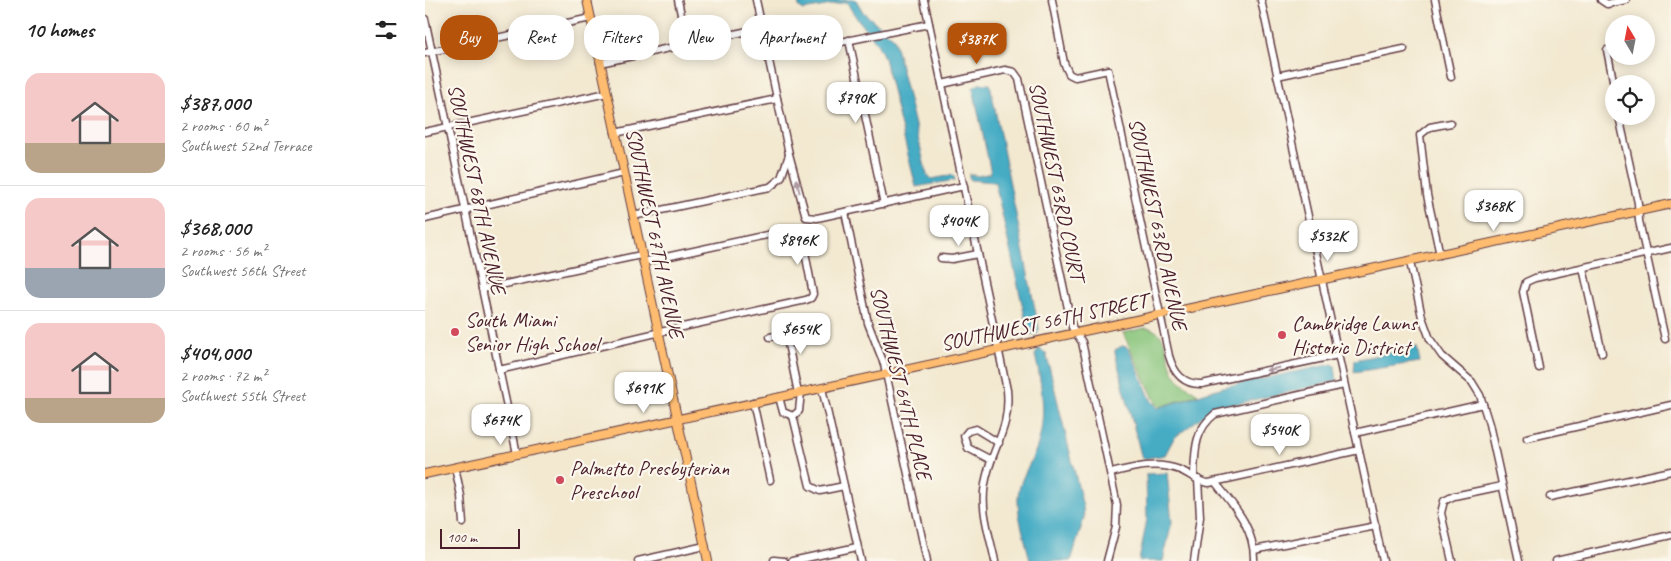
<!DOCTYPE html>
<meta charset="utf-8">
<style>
:root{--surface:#fff;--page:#f2f2f2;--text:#222;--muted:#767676;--line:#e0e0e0;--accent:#b45309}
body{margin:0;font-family:Caveat,sans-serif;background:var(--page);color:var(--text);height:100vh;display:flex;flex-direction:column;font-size:19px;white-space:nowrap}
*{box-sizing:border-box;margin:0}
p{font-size:16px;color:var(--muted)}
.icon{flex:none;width:28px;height:28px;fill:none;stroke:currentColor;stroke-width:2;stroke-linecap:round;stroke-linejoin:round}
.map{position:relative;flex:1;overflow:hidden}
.side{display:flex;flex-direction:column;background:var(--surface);width:425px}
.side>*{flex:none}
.banner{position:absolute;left:15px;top:15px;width:475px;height:45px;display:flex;gap:10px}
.needle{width:32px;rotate:350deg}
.controls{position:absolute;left:1180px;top:15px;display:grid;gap:10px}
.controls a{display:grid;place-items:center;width:50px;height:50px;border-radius:50%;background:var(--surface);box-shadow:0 2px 12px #0003;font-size:25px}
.scale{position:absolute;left:15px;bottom:12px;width:80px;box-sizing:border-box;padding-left:5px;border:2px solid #4a1f2b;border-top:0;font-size:14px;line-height:18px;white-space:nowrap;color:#4a1f2b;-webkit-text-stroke:4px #fbf7ec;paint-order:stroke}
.price{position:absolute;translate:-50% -42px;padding:0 11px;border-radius:10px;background:#fff;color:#222;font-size:16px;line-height:32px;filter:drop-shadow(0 1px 2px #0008)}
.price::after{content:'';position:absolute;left:50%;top:30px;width:15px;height:11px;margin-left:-8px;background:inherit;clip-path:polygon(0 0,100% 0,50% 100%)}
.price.current{background:var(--accent);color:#fff}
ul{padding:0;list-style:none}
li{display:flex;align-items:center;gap:15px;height:125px;padding:0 25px}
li+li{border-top:1px solid var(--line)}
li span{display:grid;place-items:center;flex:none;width:140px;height:100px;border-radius:15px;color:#555}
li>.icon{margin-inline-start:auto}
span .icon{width:60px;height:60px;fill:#fffc;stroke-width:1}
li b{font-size:21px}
h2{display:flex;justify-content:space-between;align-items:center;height:60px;padding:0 25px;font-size:21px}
.pill{padding:0 18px;border-radius:20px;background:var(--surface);box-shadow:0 2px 12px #0003;font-size:18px;line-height:45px}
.pill.current{background:var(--accent);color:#fff}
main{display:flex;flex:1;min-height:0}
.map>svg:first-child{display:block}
</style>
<main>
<section class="side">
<h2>10 homes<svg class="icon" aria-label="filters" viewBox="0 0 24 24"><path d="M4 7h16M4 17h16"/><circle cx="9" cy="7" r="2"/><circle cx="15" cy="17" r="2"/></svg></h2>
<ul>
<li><span style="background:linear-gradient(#f6c9c9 70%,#b9a48a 0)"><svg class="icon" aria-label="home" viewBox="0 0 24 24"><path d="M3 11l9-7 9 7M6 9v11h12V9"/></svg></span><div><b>$387,000</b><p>2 rooms · 60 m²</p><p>Southwest 52nd Terrace</p></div></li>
<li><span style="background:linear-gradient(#f6c9c9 70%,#9aa5b1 0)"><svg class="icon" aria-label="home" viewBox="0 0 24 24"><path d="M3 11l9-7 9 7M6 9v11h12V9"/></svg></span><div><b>$368,000</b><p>2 rooms · 56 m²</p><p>Southwest 56th Street</p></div></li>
<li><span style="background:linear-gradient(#f6c9c9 75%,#b9a48a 0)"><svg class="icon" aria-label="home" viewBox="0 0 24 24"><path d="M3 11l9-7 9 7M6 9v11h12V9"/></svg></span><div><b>$404,000</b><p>2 rooms · 72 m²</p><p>Southwest 55th Street</p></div></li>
</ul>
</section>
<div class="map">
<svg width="1246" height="561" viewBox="0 0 1246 561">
<rect width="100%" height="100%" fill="#fbf7ec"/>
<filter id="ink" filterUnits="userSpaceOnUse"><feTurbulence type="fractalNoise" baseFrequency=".02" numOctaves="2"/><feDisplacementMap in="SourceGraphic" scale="10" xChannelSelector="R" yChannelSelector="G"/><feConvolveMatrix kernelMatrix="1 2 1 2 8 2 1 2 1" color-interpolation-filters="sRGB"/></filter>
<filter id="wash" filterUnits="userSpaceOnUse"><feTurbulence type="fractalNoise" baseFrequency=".0096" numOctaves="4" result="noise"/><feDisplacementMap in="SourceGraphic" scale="20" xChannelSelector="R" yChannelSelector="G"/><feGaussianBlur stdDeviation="1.12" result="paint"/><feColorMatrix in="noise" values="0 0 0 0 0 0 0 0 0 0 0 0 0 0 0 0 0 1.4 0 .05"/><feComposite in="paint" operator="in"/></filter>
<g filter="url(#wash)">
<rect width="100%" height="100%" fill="#f3e9d1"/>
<path fill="#88c57b" stroke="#697253" d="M720 328C745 330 740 356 749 373 753 382 765 388 773 394L736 407 732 405 698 333Z"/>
<g fill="#44acc4" stroke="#476678">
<path d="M373 0H431L438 12 469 38 502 175 507 179 528 175 530 180 491 187 459 58C450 33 432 24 422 2L379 10 374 7Z"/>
<path d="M554 84H565L614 329 612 334H605L603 331 570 182 546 180 544 177V174L553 176 566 173 548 88Z"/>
<path d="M697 346 702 347 706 353 726 400 733 408 798 387 908 364 910 366 912 381 802 406 779 415 749 438 740 455 717 459 690 353V350Z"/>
<path d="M992 347 995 362 929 372 930 360Z"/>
<path d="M614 349 621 353 658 507 659 518 646 561H605C601 541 592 517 593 497 594 479 606 464 612 447 622 417 617 385 610 355Z"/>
<path d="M742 473 747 522 738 561H714L722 519 721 474Z"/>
</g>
</g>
<g filter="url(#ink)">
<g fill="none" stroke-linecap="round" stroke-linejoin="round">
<g stroke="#633d44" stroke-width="9">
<g id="minor">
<path d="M253 0 262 44"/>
<path d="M331 0 364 154 381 217 392 218 539 186"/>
<path d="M499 0 582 390C586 431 566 447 560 484 555 510 565 536 570 561"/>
<path d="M627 0 639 63 644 74 650 77 683 70 744 356C749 373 758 385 777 384L913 355"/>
<path d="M836 0 958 561"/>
<path d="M1010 0 1026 77"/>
<path d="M1176 0 1182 4 1201 0"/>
<path d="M0 19 92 454"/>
<path d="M424 40 459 204"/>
<path d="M1182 50 1189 85"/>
<path d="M0 53 166 18"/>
<path d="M343 57 504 24"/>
<path d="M175 63 337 28"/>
<path d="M852 76 979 49"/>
<path d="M517 84 580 70 589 72 594 79 647 327 657 342 692 505 691 527 682 561"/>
<path d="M1194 116 1213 203 1214 221 1240 339"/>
<path d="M0 132 182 93"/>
<path d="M190 133 352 99"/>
<path d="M420 212 443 323 459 364 502 561"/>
<path d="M208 216 345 187 356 178 364 155"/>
<path d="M0 219 199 173"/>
<path d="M1015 255 1002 195 995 135 1005 127 1026 123"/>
<path d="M516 258 527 259 553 254"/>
<path d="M985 262 997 317 1005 339 1017 356 1047 382 1055 395 1064 424 1094 561"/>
<path d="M1158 268 1177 353"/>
<path d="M57 289 216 255"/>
<path d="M361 334 373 393"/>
<path d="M345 337 374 331"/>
<path d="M1114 368 1098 292 1101 282 1110 278 1246 248"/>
<path d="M74 370 244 330 381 300 386 298 388 294 377 236 375 231 369 229 218 262"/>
<path d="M397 388 436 561"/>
<path d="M354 397 358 412 368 416 374 411 376 392"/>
<path d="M328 402 345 480"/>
<path d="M368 416 385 486 395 491 419 486"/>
<path d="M930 433 1058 404"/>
<path d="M1102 438 1246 405"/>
<path d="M566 460 543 448 539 436 543 431 551 429 574 443"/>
<path d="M30 467 36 496 38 523"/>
<path d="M686 473C709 467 732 461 755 470 765 474 774 483 784 483L934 450"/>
<path d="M769 476C770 452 769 430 790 414L919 385"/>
<path d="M790 482C809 506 830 528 829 561"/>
<path d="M1125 497 1246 471"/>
<path d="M829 550 951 526"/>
<path d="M349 560 359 561"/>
<path d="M213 561 280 546"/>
<path d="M367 561 432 547"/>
<path d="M769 561 775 517 773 479"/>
<path d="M1027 561 1016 513 1019 501 1029 496 1077 486"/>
<path d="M1131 561 1246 535"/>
</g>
</g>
<g stroke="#633d44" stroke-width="10">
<g id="major">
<path d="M162 0 283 561"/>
<path d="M0 474 1246 204"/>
</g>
</g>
<use href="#minor" stroke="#fff" stroke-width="6"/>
<use href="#major" stroke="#fdbc6f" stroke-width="8"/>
</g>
<defs><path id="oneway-solid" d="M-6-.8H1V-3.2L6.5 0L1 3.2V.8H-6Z" transform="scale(1.25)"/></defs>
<g fill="#ae9aa0">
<use href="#oneway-solid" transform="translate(373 186) rotate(-103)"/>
<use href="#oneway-solid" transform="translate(848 369) rotate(168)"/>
</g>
</g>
<g fill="#d1495b" stroke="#fbf7ec" stroke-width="2">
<circle cx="30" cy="332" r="5"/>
<circle cx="857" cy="335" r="5"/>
<circle cx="135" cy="480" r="5"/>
</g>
<g text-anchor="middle" stroke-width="4.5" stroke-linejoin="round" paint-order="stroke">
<g font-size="21" fill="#4a1f2b" stroke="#fbf7ec">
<text transform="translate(632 181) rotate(78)" y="7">SOUTHWEST 63RD COURT</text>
<text transform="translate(52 189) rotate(78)" y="7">SOUTHWEST 68TH AVENUE</text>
<text transform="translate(733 224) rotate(78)" y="7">SOUTHWEST 63RD AVENUE</text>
<text transform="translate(230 233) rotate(78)" y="7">SOUTHWEST 67TH AVENUE</text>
<text transform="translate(619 322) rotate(-12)" y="7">SOUTHWEST 56TH STREET</text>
<text transform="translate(476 383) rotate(76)" y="7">SOUTHWEST 64TH PLACE</text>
</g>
<g font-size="21" fill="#4a1f2b" stroke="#fbf7ec" text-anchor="start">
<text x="40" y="327">South Miami<tspan x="40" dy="24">Senior High School</tspan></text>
<text x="867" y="330">Cambridge Lawns<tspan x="867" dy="24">Historic District</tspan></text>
<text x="145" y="475">Palmetto Presbyterian<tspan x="145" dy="24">Preschool</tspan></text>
</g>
</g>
</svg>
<div class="controls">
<a><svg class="needle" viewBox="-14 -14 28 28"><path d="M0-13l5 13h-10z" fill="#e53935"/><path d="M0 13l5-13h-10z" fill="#767676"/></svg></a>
<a><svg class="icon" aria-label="locate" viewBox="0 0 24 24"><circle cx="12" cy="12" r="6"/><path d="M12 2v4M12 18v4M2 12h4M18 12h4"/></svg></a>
</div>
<div class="scale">100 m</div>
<b class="price current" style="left:552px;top:65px">$387K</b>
<b class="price" style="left:431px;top:124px">$790K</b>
<b class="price" style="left:1069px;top:232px">$368K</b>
<b class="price" style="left:534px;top:247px">$404K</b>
<b class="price" style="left:903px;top:262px">$532K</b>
<b class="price" style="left:373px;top:266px">$896K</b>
<b class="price" style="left:376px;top:355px">$654K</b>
<b class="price" style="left:219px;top:414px">$691K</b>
<b class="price" style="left:76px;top:446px">$674K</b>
<b class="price" style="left:855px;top:456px">$540K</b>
<div class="banner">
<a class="pill current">Buy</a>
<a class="pill">Rent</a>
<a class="pill">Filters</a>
<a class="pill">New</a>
<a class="pill">Apartment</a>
</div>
</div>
</main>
